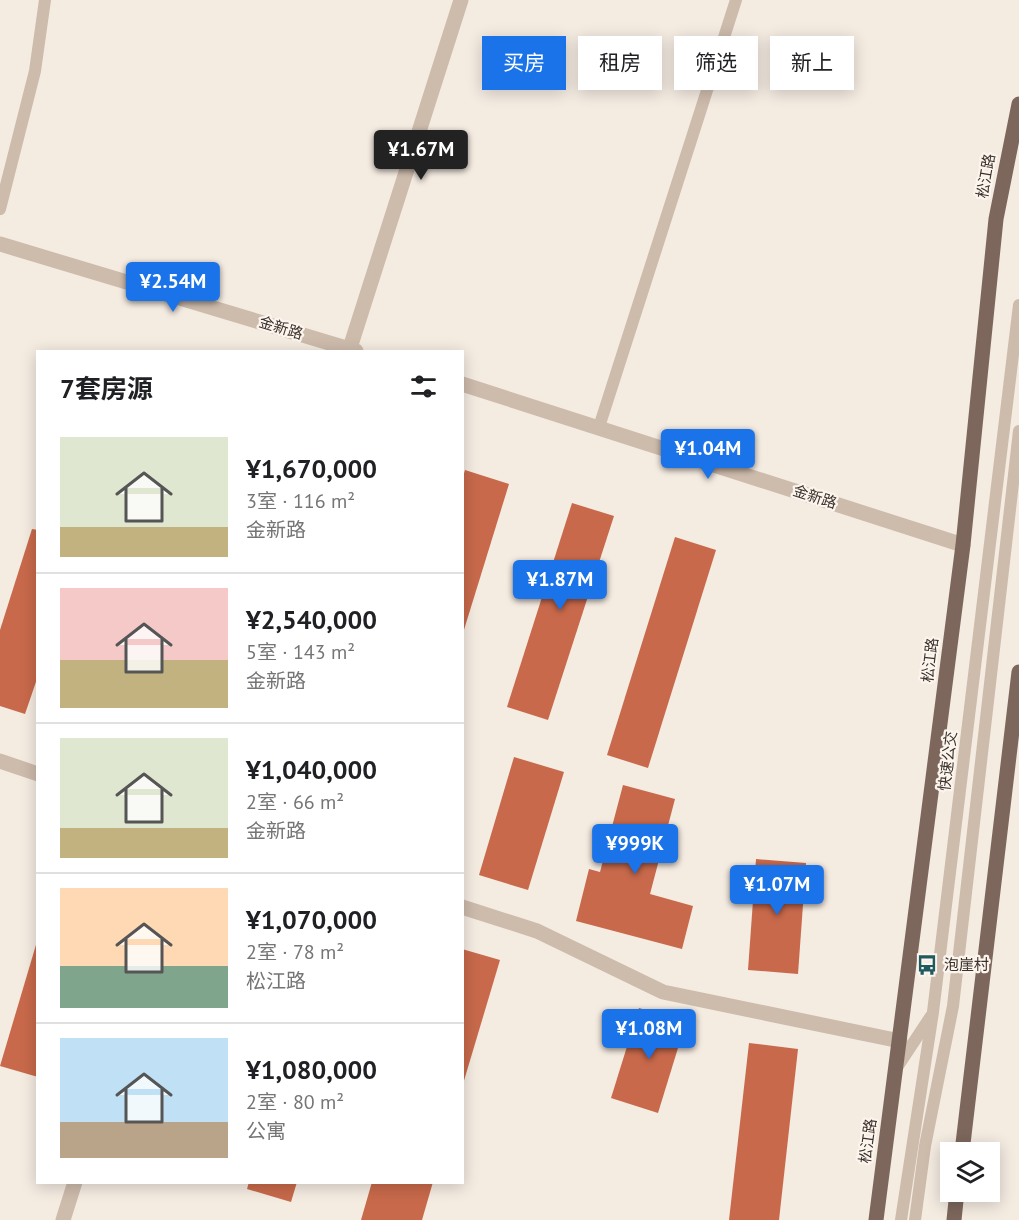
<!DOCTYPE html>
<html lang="zh">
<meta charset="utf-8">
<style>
:root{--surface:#fff;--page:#f2f2f2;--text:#202124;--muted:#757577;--line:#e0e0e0;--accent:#1a73e8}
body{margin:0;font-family:"PT Sans","Noto Sans SC",sans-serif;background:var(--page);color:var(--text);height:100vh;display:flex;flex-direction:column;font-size:22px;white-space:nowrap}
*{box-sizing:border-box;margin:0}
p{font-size:20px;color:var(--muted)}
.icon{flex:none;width:33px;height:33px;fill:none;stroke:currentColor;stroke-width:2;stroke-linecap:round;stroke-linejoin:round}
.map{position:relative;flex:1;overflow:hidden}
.details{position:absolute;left:36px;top:350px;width:428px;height:834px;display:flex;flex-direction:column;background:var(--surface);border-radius:0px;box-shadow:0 3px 15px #0003}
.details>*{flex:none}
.banner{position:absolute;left:482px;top:36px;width:447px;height:54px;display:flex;gap:12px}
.fabs{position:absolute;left:940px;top:1142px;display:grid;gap:12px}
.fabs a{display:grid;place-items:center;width:60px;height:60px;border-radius:0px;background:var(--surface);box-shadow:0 3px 15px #0003;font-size:30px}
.price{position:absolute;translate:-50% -51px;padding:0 14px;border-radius:6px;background:var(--accent);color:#fff;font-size:20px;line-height:39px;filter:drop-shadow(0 2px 3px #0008)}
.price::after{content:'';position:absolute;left:50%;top:36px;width:18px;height:14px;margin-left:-9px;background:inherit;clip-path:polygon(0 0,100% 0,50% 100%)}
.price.current{background:#222;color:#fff}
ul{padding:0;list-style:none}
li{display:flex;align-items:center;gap:18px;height:150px;padding:0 24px}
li+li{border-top:2px solid var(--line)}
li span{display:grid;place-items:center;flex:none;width:168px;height:120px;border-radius:0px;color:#555}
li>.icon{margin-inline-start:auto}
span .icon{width:72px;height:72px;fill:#fffc;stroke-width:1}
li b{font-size:26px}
h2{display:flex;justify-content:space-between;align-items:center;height:72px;padding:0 24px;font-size:26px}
.pill{padding:0 21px;border-radius:0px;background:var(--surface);box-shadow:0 3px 15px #0003;font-size:21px;line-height:54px}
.pill.current{background:var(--accent);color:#fff}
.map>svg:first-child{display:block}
</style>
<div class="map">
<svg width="1019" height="1220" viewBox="0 0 1019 1220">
<rect width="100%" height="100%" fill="#f4ebe1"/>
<g fill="#c8694b">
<path d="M465 470 509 484 463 633 462 480Z"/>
<path d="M572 503 614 516 548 720 507 707Z"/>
<path d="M32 529 38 530V676L25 714 0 706V630Z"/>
<path d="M675 537 716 550 648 768 607 755Z"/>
<path d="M514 757 564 772 528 890 479 875Z"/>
<path d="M623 785 675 799 650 894 693 906 682 949 576 921 589 869 600 872Z"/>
<path d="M756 859 806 863 798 974 748 970Z"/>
<path d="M38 938V1077L0 1066Z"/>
<path d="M462 949 500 960 463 1084H462Z"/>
<path d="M639 1008 686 1022 658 1113 611 1098Z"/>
<path d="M749 1043 798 1049 779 1220H729Z"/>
<path d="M249 1182H297L291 1202 247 1189Z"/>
<path d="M372 1182H433L422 1220H361Z"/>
</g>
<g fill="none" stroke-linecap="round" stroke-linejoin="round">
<g stroke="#cdbbac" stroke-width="12">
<path d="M0 209 35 71 45 0"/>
<path d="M599 427 736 0"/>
<path d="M896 1069 931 1016"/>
<path d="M901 1220 933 1012 1019 305"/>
<path d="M915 1220 925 1146 953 1006 1019 431"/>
</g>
<g stroke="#cdbbac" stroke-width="15">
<path d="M0 244 356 351"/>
<path d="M349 351 461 0"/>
<path d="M462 384 963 545"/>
<path d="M0 761 38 774"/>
<path d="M462 907 537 931 663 992 900 1041"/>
<path d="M63 1220 75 1182"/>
</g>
<g stroke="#7d675c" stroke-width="15">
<path d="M962 1152 1019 672"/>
<path d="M876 1220 963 545 996 219 1019 104"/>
<path d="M954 1220 957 1191"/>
</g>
</g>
<defs>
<g id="bus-bare" transform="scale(1.62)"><path d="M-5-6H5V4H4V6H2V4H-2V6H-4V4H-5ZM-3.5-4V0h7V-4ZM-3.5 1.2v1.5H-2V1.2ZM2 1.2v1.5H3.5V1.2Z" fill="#1f5a5e" stroke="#fbf5ee" stroke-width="2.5" paint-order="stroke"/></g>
</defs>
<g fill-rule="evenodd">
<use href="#bus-bare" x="927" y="965"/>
</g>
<g text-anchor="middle" stroke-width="4.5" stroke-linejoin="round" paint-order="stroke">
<g font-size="15" fill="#3b302b" stroke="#fbf5ee">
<text transform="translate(986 176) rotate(-80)" y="5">松江路</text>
<text transform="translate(281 328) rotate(17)" y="5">金新路</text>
<text transform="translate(815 497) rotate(18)" y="5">金新路</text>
<text transform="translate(930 660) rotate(-83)" y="5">松江路</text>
<text transform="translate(948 761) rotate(-83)" y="5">快速公交</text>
<text transform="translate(868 1141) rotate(-82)" y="5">松江路</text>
</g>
<g font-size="15" fill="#3b302b" stroke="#fbf5ee" text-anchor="start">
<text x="944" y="970">泡崖村</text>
</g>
</g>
</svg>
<div class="fabs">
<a><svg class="icon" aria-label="layers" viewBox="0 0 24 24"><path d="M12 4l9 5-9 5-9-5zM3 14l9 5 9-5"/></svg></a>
</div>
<b class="price current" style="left:421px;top:181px">¥1.67M</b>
<b class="price" style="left:173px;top:313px">¥2.54M</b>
<b class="price" style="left:708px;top:480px">¥1.04M</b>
<b class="price" style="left:560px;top:611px">¥1.87M</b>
<b class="price" style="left:635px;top:875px">¥999K</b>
<b class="price" style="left:777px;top:916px">¥1.07M</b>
<b class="price" style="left:649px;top:1060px">¥1.08M</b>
<div class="banner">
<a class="pill current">买房</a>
<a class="pill">租房</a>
<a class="pill">筛选</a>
<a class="pill">新上</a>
</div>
<section class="details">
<h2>7套房源<svg class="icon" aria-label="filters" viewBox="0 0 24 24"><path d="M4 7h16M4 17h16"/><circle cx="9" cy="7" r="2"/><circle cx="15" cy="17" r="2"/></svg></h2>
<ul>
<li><span style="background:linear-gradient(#dfe7d0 75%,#c2b280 0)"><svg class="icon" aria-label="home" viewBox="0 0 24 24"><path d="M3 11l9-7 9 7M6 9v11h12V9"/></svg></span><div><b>¥1,670,000</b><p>3室 · 116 m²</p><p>金新路</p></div></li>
<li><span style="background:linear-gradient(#f6c9c9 60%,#c2b280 0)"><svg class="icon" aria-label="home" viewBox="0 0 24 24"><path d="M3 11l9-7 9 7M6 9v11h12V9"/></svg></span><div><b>¥2,540,000</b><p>5室 · 143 m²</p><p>金新路</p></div></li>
<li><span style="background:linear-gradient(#dfe7d0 75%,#c2b280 0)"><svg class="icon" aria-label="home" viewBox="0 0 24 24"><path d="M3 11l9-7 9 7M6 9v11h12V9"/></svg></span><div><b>¥1,040,000</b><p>2室 · 66 m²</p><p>金新路</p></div></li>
<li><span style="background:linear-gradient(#ffd9b3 65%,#7fa58c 0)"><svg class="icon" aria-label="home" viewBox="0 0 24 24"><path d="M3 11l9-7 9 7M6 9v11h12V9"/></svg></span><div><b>¥1,070,000</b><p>2室 · 78 m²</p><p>松江路</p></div></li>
<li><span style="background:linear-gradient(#bfe0f5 70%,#b9a48a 0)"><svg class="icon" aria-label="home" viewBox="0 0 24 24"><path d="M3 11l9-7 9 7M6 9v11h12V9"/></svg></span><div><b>¥1,080,000</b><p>2室 · 80 m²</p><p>公寓</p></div></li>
</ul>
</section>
</div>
